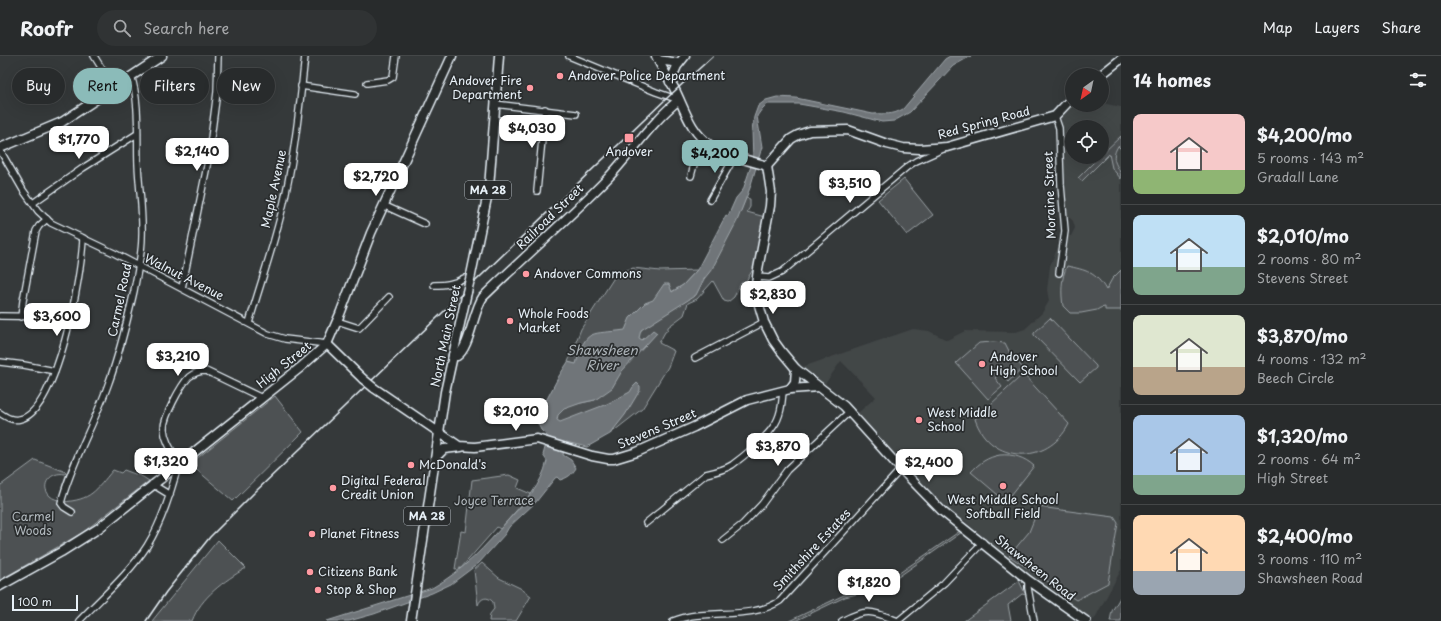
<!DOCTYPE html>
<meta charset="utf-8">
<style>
:root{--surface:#282b2c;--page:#303334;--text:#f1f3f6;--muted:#a5a7a9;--line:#444748;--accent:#8bbbb9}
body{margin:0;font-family:"Playpen Sans",sans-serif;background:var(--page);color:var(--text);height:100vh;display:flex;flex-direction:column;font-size:15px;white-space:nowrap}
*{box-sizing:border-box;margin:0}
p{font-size:13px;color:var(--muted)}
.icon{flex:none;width:22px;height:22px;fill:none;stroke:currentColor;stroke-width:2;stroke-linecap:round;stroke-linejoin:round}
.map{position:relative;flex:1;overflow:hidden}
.sheet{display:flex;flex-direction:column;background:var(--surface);width:320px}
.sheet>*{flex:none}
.guide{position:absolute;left:12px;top:12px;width:380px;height:36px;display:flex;gap:8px}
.needle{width:26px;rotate:213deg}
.controls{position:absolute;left:1065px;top:12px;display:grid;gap:8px}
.controls a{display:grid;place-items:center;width:44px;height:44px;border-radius:50%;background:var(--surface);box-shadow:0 4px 16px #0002,0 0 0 1px var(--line);font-size:20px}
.scale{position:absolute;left:12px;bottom:10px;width:66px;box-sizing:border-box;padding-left:4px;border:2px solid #e8f1f8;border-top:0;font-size:11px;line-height:14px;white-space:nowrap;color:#e8f1f8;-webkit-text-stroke:3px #2a2d2e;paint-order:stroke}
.price{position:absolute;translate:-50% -34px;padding:0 9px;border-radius:8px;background:#fff;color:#222;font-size:13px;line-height:26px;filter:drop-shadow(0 1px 2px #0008)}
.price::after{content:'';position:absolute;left:50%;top:24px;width:12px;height:9px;margin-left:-6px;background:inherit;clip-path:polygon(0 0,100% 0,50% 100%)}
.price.selected{background:var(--accent);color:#111}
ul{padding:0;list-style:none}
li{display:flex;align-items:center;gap:12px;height:100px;padding:0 12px}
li+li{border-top:1px solid var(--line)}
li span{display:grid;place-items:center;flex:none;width:112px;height:80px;border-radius:8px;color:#555}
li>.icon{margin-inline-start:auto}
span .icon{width:48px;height:48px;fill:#fffc;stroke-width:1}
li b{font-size:17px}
h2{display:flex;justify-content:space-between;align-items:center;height:48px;padding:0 12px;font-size:17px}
.tag{padding:0 14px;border-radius:18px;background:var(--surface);box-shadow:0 4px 16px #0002,0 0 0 1px var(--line);font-size:14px;line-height:36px}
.tag.selected{background:var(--accent);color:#111}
header{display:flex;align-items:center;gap:24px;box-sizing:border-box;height:56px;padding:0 20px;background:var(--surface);border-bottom:1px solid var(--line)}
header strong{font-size:19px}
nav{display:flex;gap:22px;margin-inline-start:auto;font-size:14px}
.search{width:280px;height:36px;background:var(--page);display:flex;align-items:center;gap:10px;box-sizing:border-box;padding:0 14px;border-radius:22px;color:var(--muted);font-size:15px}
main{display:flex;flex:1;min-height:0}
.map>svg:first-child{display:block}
</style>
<header>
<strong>Roofr</strong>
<div class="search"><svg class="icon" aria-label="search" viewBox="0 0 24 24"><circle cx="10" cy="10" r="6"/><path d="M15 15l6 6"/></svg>Search here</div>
<nav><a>Map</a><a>Layers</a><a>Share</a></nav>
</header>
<main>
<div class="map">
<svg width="1121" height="565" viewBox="0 0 1121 565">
<rect width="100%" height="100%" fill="#35393a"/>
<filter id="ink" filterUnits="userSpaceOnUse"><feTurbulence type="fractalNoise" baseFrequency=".025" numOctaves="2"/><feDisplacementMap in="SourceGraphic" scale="8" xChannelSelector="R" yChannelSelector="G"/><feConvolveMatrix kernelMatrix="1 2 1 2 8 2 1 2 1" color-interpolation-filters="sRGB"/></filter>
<g filter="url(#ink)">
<path fill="#424647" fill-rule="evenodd" d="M1072 47V49H1102V47L1121 51V514L1094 564 1009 503 966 466 953 457 903 408 858 357 876 341 841 305 825 328 802 311 913 273 929 275 947 284 965 275 1016 276 1025 273 1042 257 1049 245 1047 234 1050 210 1060 186V181L1071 180 1075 172 1073 165 1068 160 1067 157 1061 56ZM1072 71H1102V101H1072Z"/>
<g fill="#4d5152" stroke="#9aa1a5">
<path d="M1121 80V93L1118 90C1108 107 1121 109 1121 123L1112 112 1109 98 1082 125 1078 122 1099 101H1102V98Z"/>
<path d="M904 123 933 159 907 179 878 144Z"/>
<path d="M746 142 750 143V151L747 156 765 161 755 210 746 225 741 227 734 241 728 246 724 245 713 225 697 243 688 247 684 259 668 271V274L665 276 659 287 674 295 668 311 642 353 610 378 615 369H559L551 360 567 350 595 344 630 287 644 271 679 246 741 154Z"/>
<path d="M1067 210C1086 214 1096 216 1106 234L1112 223 1121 214V254H1105V251L1100 252 1097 254 1081 257H1070L1063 250C1061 237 1061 222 1067 210Z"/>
<path d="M633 212 660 215 697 214 683 229 671 236 621 287 584 311 568 306 581 273 617 217Z"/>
<path d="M1050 262 1096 310V312L1080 326 1034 279V277Z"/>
<path d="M993 286 1005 287 1011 299 1023 312 1008 326 1000 317 995 322 1002 331 988 343 956 307 979 287Z"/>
<path d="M1021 320H1025L1069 368C1048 410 990 408 975 363Z"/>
<path d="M275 340 303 376 233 445 190 408Z"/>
<path d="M1000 399C1013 398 1024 401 1034 410L1008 443 1004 444 971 416C979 407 988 401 1000 399Z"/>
<path d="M35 404 66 416 65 418C51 415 39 429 50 440 53 443 58 444 63 445L62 446C92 444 95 435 113 414L121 417 124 414 143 421 149 425 82 477 0 524V428L1 429Z"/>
<path d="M509 419 520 424 517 432 531 438 500 473 497 471 461 512 455 513 461 475 466 476 472 424Z"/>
<path d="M1039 451 1114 461 1118 467 1108 527 1076 544 1009 500 1029 476Z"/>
<path d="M960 475 962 476 884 531 845 541 795 565H789L844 539 882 529Z"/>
<path d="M218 484 246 512C224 525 201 541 192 565H152Z"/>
<path d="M482 507 499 522 520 532 531 540 516 565H489L490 558 494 553 493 546C488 540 481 541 478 549L474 514Z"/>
<path d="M1019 525 1026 539 1022 538 1008 549 1011 565H964Z"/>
<path d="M1121 540V565H1110L1112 555Z"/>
</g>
<path fill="#707579" stroke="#a0a7ac" d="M950 0H971L953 10 910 56 894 65 882 66 844 56 799 48H767L762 53 757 60 762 91 750 132 737 165 712 213 704 223 696 239 641 274 639 282 642 284 653 274 657 277 622 315 612 332 595 344 581 347 564 353 558 359 557 364 560 366 607 348 630 336 633 331 637 327 640 330V334L625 359 610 378 587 391 566 386 563 399 571 404 576 412C572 419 567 422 560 424L557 421 555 422 536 446 509 471 505 478 479 507 451 528 432 537 374 558 349 565H327L432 532C464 514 485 491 509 463 526 445 541 430 547 405L543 399 548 381 541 374 536 364 559 320 568 306 576 308C586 271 591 279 625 274L630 262 645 247 653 244 664 228H669L672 236 683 229 697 214 726 159 728 160 736 142 743 134 753 104 752 74 754 61 758 50 766 44 777 41 796 42 873 58C886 57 891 60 903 53L945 3Z"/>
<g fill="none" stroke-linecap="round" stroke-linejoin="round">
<g stroke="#e8f1f8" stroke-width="8">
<g id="street">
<path d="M94 0 114 32"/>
<path d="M569 0 656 36 679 44"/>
<path d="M367 27 388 24 393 21 396 0"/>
<path d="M301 30 355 38"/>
<path d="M495 48 576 58"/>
<path d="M1055 60 1059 72 1061 129 1065 175 1059 217"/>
<path d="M0 94 23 134 38 155 51 167 114 197 268 278 285 283 327 288"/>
<path d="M691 120 701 82"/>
<path d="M537 135 545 53"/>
<path d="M710 144 735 100"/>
<path d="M33 147 83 112 137 78"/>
<path d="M383 149 425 168"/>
<path d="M757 221 769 222 782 216 907 111 916 105 943 93"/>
<path d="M434 229C446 229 454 228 464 222L470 223"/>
<path d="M182 232 208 105 217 36 218 0"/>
<path d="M0 260 70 261"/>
<path d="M21 261 23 245 36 175 39 170 47 163"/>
<path d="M337 265 359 272 389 241"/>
<path d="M249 267C261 225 276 184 285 141 295 95 300 47 305 0"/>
<path d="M695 302 764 266"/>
<path d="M0 306 24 309 55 315"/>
<path d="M0 357C6 361 12 365 20 363 58 356 82 216 83 182"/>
<path d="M152 428 170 439"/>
<path d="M72 456 64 451 61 447C72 405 95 367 109 326 120 296 127 266 134 235 137 217 142 199 142 181 143 156 139 132 138 108 137 82 140 44 131 20"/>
<path d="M646 467 706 418C715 416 724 414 732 409 743 401 766 382 773 371 781 361 782 347 783 335"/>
<path d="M723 484 743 468 762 448 787 414 850 355"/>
<path d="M1028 524V532L1034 565"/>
<path d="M79 565C102 541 129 518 147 490 163 464 171 435 179 407 173 396 165 386 164 373 163 362 181 329 189 321 194 317 200 315 206 315L262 342"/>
<path d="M673 565C679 563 685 561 691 560 720 555 754 562 780 545L901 413"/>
<path d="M842 565C867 552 872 555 898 565"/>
<path d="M898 565 944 527 983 486"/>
</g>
</g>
<g stroke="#e8f1f8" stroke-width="11">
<g id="secondary">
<path d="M656 0C661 11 668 21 674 32 684 51 690 76 710 89 727 100 748 104 767 110"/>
<path d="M658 4 679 7"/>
<path d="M1101 19 1121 3"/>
<path d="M670 26 677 10 685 0"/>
<path d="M0 92 62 66 162 0"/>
<path d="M767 110 771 136 770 150 758 213 756 229 759 249 764 266 773 284 781 295 796 313 844 350 901 413 943 456 1028 524 1086 565"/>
<path d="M767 110 791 83 798 79 810 75 848 74 887 88 903 92 920 93 947 91 1055 60 1072 42"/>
<path d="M327 288 363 323"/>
<path d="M453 299 457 300C470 292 473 255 483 241 524 201 567 164 607 123 632 97 651 66 679 44"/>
<path d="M374 332 459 390 475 391 537 383 592 400 608 403H614L637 396 694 371 747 344 790 333 819 331"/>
<path d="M790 333 795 326 796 313"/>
<path d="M0 530 61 496 99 472 301 311 327 288 340 258 371 177 452 0"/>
</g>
</g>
<g stroke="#e8f1f8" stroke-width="11">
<g id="primary">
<path d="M471 219 489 132 499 0"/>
<path d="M436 401 444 393 461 391"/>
<path d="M411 565 445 336 467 236"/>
</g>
</g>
<use href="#street" stroke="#2a2d2e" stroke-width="5.5"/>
<use href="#secondary" stroke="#2a2d2e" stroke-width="8"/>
<use href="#primary" stroke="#2a2d2e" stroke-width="8"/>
<path stroke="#e8f1f8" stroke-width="1.5" d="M146 565 166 536 210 481 255 436 666 43 713 0"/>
<g stroke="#e8f1f8" stroke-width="11" stroke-linecap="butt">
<path id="secondary-bridge" d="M363 323 374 332"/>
</g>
<g stroke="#e8f1f8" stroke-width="11" stroke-linecap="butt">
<path id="primary-bridge" d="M467 236 471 219"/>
</g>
<use href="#secondary-bridge" stroke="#2a2d2e" stroke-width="8"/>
<use href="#primary-bridge" stroke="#2a2d2e" stroke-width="8"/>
</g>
</g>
<g fill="#ff9aa2" stroke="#2a2d2e" stroke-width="1.5">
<circle cx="560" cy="20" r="4"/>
<circle cx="530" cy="32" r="4"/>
<rect x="624" y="77" width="10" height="10" rx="2"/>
<circle cx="526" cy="218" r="4"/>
<circle cx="510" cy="265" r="4"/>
<circle cx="982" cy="308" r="4"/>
<circle cx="919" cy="364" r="4"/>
<circle cx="411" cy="409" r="4"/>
<circle cx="1003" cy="430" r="4"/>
<circle cx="333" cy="432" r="4"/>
<circle cx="312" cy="478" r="4"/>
<circle cx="310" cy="516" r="4"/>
<circle cx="318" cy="534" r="4"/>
</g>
<g text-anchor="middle" stroke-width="3.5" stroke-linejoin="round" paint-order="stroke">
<g fill="#2a2d2e" stroke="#afb6bb" stroke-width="1">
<rect x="465" y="125" width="46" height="18" rx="3"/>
<rect x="404" y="451" width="46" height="18" rx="3"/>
</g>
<g font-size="11" font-weight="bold" fill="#e8f1f8">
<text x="488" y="138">MA 28</text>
<text x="427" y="464">MA 28</text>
</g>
<g font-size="12" fill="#e8f1f8" stroke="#2a2d2e" text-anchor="start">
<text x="568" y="24">Andover Police Department</text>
<text x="522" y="29" text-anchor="end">Andover Fire<tspan x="522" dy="14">Department</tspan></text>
<text x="629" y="100" text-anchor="middle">Andover</text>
<text x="534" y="222">Andover Commons</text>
<text x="518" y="262">Whole Foods<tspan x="518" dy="14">Market</tspan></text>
<text x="990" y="305">Andover<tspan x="990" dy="14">High School</tspan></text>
<text x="927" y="361">West Middle<tspan x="927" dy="14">School</tspan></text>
<text x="419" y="413">McDonald's</text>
<text x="341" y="429">Digital Federal<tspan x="341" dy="14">Credit Union</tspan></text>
<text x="1003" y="448" text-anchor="middle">West Middle School<tspan x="1003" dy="14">Softball Field</tspan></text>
<text x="320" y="482">Planet Fitness</text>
<text x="318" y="520">Citizens Bank</text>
<text x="326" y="538">Stop &amp; Shop</text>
</g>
<g font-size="12" fill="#e8f1f8" stroke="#2a2d2e">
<text transform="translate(984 67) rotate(-15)" y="4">Red Spring Road</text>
<text transform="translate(274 133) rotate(-78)" y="4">Maple Avenue</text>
<text transform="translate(1050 139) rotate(-92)" y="4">Moraine Street</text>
<text transform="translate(550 161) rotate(-44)" y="4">Railroad Street</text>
<text transform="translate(184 221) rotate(27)" y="4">Walnut Avenue</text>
<text transform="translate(120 244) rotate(-78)" y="4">Carmel Road</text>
<text transform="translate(446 280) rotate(-78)" y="4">North Main Street</text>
<text transform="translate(284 309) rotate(-39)" y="4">High Street</text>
<text transform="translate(657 373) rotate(-23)" y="4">Stevens Street</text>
<text transform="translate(812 494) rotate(-47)" y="4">Smithshire Estates</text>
<text transform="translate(1035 512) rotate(38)" y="4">Shawsheen Road</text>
</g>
<g font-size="12" fill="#b2b9be" stroke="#2a2d2e">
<text x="494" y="449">Joyce Terrace</text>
<text x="33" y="465">Carmel<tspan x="33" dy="14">Woods</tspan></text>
</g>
<g font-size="13" font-style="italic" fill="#acb3b8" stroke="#2a2d2e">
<text x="602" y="299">Shawsheen<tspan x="602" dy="15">River</tspan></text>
</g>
</g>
</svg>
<div class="controls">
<a><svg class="needle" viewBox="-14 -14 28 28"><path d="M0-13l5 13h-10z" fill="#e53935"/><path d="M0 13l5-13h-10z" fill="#a5a7a9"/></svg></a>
<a><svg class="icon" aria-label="locate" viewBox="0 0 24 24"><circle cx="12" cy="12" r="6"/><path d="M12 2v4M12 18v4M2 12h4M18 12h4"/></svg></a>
</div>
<div class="scale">100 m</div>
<b class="price" style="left:532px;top:93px">$4,030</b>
<b class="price" style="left:79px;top:104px">$1,770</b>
<b class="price" style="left:197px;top:116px">$2,140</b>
<b class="price selected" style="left:715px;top:118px">$4,200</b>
<b class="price" style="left:376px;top:141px">$2,720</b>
<b class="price" style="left:850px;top:148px">$3,510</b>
<b class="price" style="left:773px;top:259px">$2,830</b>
<b class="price" style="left:57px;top:281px">$3,600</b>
<b class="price" style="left:178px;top:321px">$3,210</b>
<b class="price" style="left:516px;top:376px">$2,010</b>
<b class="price" style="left:778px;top:411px">$3,870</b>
<b class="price" style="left:166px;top:426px">$1,320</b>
<b class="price" style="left:929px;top:427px">$2,400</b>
<b class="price" style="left:869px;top:547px">$1,820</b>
<div class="guide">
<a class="tag">Buy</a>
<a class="tag selected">Rent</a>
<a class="tag">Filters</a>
<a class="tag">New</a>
</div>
</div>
<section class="sheet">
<h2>14 homes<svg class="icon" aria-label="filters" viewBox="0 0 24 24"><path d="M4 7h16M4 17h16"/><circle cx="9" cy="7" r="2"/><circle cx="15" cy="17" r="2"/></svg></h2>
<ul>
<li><span style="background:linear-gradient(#f6c9c9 70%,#8fb573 0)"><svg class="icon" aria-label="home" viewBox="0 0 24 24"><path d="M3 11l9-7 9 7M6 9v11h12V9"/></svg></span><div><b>$4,200/mo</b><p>5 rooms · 143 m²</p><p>Gradall Lane</p></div></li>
<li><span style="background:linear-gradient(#bfe0f5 65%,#7fa58c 0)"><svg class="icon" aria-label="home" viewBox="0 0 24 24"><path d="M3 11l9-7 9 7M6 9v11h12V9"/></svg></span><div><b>$2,010/mo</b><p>2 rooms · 80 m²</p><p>Stevens Street</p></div></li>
<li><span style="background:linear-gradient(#dfe7d0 65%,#b9a48a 0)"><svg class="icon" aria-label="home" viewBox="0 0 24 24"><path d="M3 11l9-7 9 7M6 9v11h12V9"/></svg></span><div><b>$3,870/mo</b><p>4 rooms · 132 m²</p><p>Beech Circle</p></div></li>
<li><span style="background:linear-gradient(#a9c7e8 75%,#7fa58c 0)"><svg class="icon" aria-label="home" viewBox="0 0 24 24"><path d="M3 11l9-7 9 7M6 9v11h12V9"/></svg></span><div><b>$1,320/mo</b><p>2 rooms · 64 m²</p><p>High Street</p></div></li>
<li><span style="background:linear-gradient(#ffd9b3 70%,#9aa5b1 0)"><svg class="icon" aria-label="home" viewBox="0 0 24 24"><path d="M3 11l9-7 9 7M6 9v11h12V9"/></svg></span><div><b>$2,400/mo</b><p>3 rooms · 110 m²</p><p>Shawsheen Road</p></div></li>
</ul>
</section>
</main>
